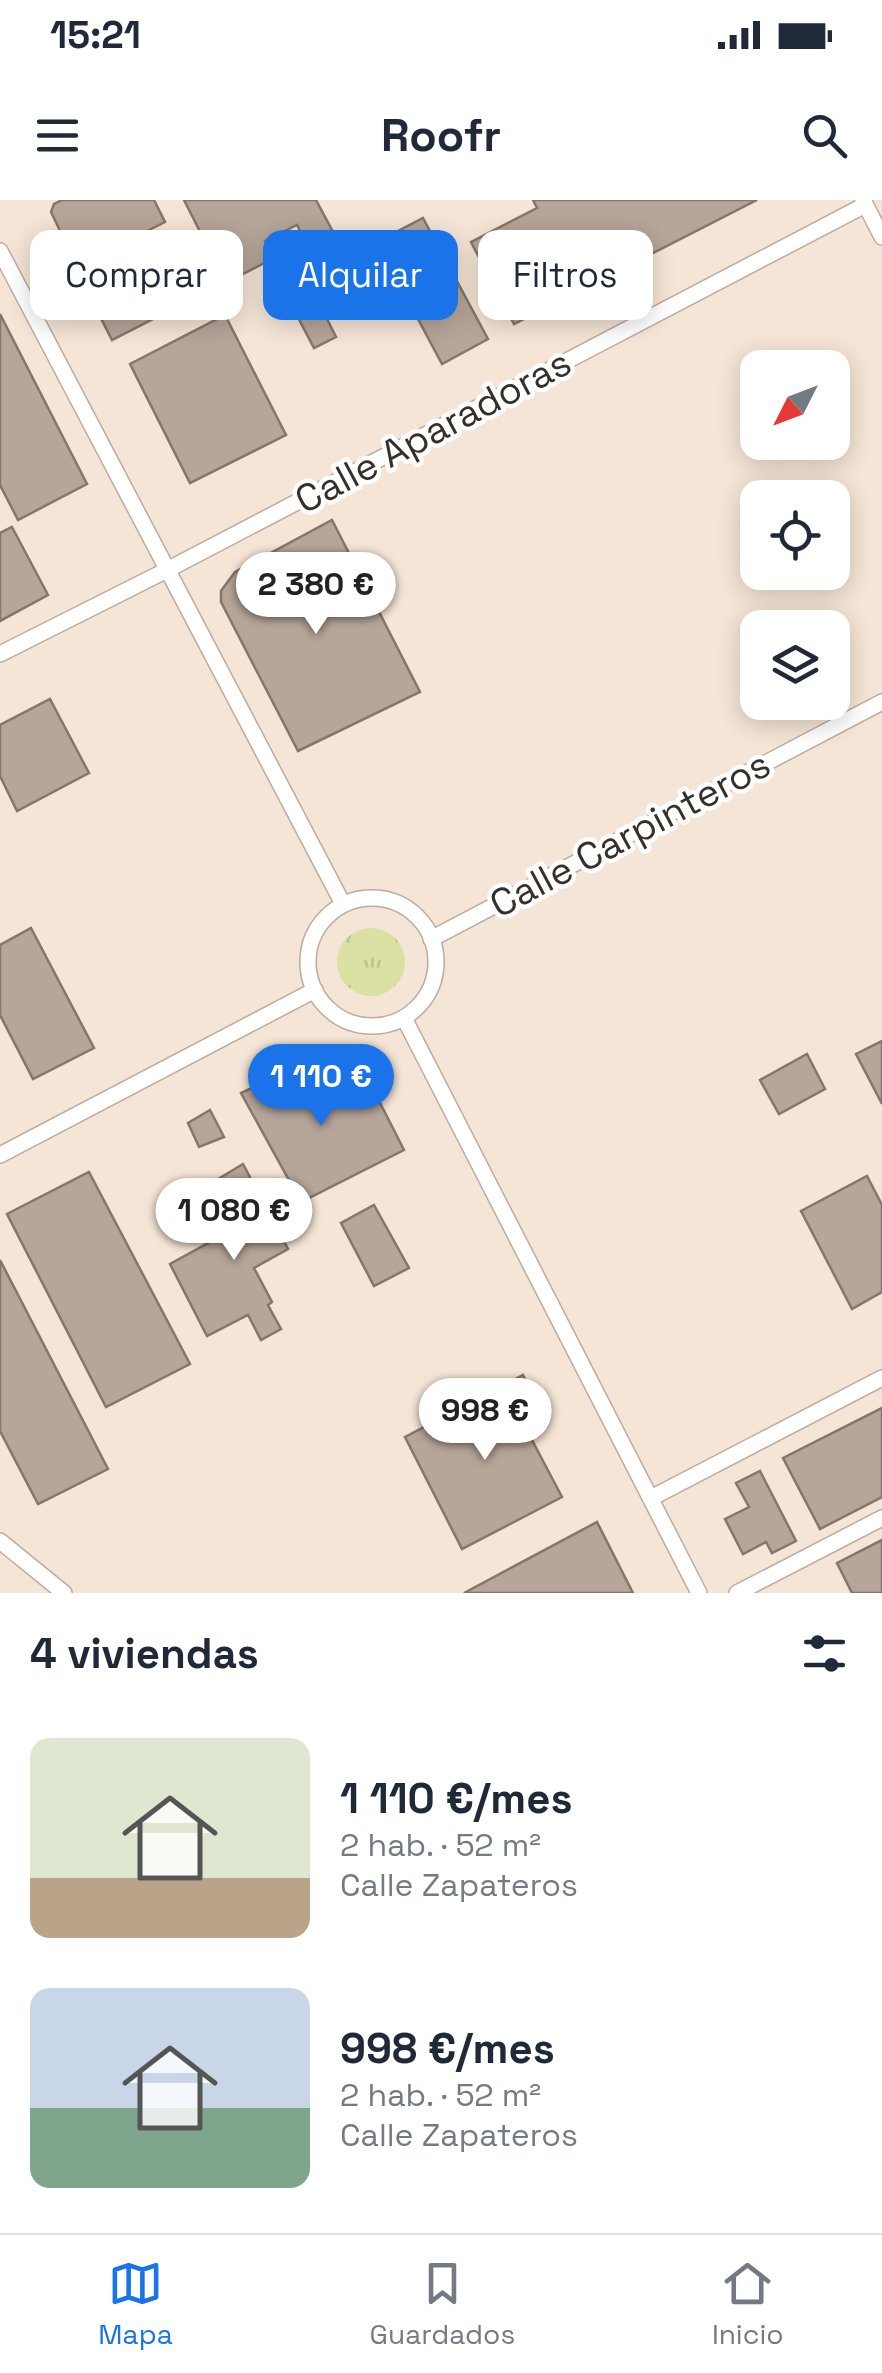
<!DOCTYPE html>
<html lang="es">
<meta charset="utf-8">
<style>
:root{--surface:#fff;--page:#f2f2f3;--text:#1f2937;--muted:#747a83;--line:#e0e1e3;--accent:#1a73e8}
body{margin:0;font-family:"Space Grotesk",sans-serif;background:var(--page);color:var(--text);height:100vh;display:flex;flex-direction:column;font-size:38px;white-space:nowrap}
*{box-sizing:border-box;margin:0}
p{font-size:32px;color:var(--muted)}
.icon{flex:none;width:55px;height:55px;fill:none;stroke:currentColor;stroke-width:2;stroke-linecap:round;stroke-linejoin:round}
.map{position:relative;height:1393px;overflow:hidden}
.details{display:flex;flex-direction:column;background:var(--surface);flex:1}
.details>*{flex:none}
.guide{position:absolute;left:30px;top:30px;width:822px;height:90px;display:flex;gap:20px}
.needle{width:65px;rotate:228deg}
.tools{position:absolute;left:740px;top:150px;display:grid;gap:20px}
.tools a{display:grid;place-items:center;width:110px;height:110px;border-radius:20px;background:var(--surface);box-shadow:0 5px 25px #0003;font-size:50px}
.price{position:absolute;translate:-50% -85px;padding:0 22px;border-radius:35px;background:#fff;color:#222;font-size:32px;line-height:65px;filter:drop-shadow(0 2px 5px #0008)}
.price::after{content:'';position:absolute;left:50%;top:60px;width:30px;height:22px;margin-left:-15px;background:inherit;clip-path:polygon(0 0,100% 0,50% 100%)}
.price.on{background:var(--accent);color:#fff}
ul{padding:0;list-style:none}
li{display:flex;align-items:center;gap:30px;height:250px;padding:0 30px}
li span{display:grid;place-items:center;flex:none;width:280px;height:200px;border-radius:20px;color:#555}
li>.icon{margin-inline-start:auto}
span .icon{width:120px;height:120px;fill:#fffc;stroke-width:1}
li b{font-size:42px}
h2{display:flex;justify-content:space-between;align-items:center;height:120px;padding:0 30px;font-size:42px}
.pill{padding:0 35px;border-radius:20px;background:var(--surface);box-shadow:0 5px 25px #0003;font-size:35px;line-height:90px}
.pill.on{background:var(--accent);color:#fff}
.status{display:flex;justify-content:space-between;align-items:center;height:70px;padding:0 50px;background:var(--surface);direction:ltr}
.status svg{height:28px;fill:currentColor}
header{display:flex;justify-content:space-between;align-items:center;height:130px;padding:0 30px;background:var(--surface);font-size:45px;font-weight:600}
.menu{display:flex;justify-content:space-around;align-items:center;height:140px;border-top:2px solid var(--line);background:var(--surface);font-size:28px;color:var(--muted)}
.menu a{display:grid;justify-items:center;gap:5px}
.menu .on{color:var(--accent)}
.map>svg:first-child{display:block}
</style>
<div class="status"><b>15:21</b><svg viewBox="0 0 49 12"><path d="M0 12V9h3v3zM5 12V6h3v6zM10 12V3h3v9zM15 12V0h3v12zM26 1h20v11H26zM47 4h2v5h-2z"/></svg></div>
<header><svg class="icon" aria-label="menu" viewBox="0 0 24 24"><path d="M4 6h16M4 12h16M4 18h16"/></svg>Roofr<svg class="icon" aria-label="search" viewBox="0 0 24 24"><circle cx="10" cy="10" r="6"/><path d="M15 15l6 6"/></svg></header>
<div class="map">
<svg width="882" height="1393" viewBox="0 0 882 1393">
<defs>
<pattern id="park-tufts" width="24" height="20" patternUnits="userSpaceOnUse" patternTransform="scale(2.5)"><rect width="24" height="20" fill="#dbe1a3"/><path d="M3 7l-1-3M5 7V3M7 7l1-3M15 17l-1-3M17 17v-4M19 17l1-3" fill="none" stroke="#bdc18c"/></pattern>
</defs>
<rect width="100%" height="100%" fill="#f5e5d6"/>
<circle fill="url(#park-tufts)" cx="371" cy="762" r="34"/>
<g fill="#b6a599" stroke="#86766a" stroke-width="2.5">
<path d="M62 0H154L165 22 77 66 51 12 54 4Z"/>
<path d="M184 0H316L332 30 306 42 297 25 265 41 274 58 239 76 232 62 219 69Z"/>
<path d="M533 0H757L514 124 471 42 537 8Z"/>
<path d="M423 18 488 139 442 164 377 42Z"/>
<path d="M175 49 198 96 112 140 88 93Z"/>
<path d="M303 71 336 137 314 148 280 83Z"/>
<path d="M0 114 87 284 18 320 0 285Z"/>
<path d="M225 115 286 235 190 283 130 164Z"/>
<path d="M332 320 420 492 298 551 221 402V391L235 372Z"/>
<path d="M12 327 48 395 0 421V333Z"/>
<path d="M50 499 89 573 17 611 0 576V525Z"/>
<path d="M31 728 94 848 33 879 0 815V745Z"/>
<path d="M882 841V904L856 854Z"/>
<path d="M807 854 825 889 779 914 760 880Z"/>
<path d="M294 868 375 893 404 950 301 1002 241 893Z"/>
<path d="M210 910 224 937 199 947 188 923Z"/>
<path d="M243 964 288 1049 254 1068 272 1102 268 1105 281 1129 261 1140 248 1115 207 1136 170 1064 239 1026 215 981Z"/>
<path d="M89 972 190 1164 106 1207 7 1014Z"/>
<path d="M867 976 882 1005V1092L852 1109 801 1011Z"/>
<path d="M374 1005 409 1068 374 1086 341 1023Z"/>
<path d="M0 1060 108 1269 38 1304 0 1231Z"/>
<path d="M523 1175 541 1211 522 1221 562 1297 462 1349 405 1237Z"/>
<path d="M882 1208V1297L820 1329 783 1258Z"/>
<path d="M760 1271 796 1341 772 1353 766 1342 743 1354 725 1319 749 1307 736 1283Z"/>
<path d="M597 1322 633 1393H464Z"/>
<path d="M882 1340V1393H852L837 1363Z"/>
</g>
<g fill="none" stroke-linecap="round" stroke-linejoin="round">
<g stroke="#bbac9e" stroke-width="18">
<g id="minor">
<path d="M863 0 882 37"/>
<path d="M0 51 343 704"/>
<path d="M0 454 167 370 865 5"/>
<circle cx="372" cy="762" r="64"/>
<path d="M431 739 882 502"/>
<path d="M404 818 699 1393"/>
<path d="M0 955 315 790"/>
<path d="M651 1298 882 1178"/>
<path d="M0 1341 64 1393"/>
<path d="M737 1393 882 1318"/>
</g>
</g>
<use href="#minor" stroke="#fff" stroke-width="15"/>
</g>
<g text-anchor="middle" stroke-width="9" stroke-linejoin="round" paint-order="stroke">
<g font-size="38" fill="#36302a" stroke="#fff">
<text transform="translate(433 231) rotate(-28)" y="13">Calle Aparadoras</text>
<text transform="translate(630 634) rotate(-28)" y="13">Calle Carpinteros</text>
</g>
</g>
</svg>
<div class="tools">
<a><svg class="needle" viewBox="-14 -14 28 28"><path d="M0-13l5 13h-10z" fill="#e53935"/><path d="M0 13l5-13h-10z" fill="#747a83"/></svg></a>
<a><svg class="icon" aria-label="locate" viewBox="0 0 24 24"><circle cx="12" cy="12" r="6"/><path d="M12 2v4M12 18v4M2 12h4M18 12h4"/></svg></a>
<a><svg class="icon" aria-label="layers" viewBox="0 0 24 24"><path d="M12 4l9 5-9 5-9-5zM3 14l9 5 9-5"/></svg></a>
</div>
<b class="price" style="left:316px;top:437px">2 380 €</b>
<b class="price on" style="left:321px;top:929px">1 110 €</b>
<b class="price" style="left:234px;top:1063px">1 080 €</b>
<b class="price" style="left:485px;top:1263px">998 €</b>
<div class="guide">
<a class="pill">Comprar</a>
<a class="pill on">Alquilar</a>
<a class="pill">Filtros</a>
</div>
</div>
<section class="details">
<h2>4 viviendas<svg class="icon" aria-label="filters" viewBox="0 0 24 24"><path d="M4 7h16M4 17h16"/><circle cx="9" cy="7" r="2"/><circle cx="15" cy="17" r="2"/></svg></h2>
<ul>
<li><span style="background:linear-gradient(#dfe7d0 70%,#b9a48a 0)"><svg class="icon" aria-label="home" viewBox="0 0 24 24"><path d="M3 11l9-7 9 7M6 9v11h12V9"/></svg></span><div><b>1 110 €/mes</b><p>2 hab. · 52 m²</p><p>Calle Zapateros</p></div></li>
<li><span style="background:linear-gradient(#c9d6e8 60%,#7fa58c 0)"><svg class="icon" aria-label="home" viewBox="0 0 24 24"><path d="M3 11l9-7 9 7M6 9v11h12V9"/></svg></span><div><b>998 €/mes</b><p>2 hab. · 52 m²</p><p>Calle Zapateros</p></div></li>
</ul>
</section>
<nav class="menu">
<a class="on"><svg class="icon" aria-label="map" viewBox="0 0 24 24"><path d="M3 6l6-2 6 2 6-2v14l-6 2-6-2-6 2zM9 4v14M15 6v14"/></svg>Mapa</a>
<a><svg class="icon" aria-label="saved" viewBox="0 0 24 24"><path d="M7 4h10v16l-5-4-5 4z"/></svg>Guardados</a>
<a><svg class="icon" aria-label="home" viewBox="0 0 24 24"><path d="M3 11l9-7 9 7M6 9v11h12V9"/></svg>Inicio</a>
</nav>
